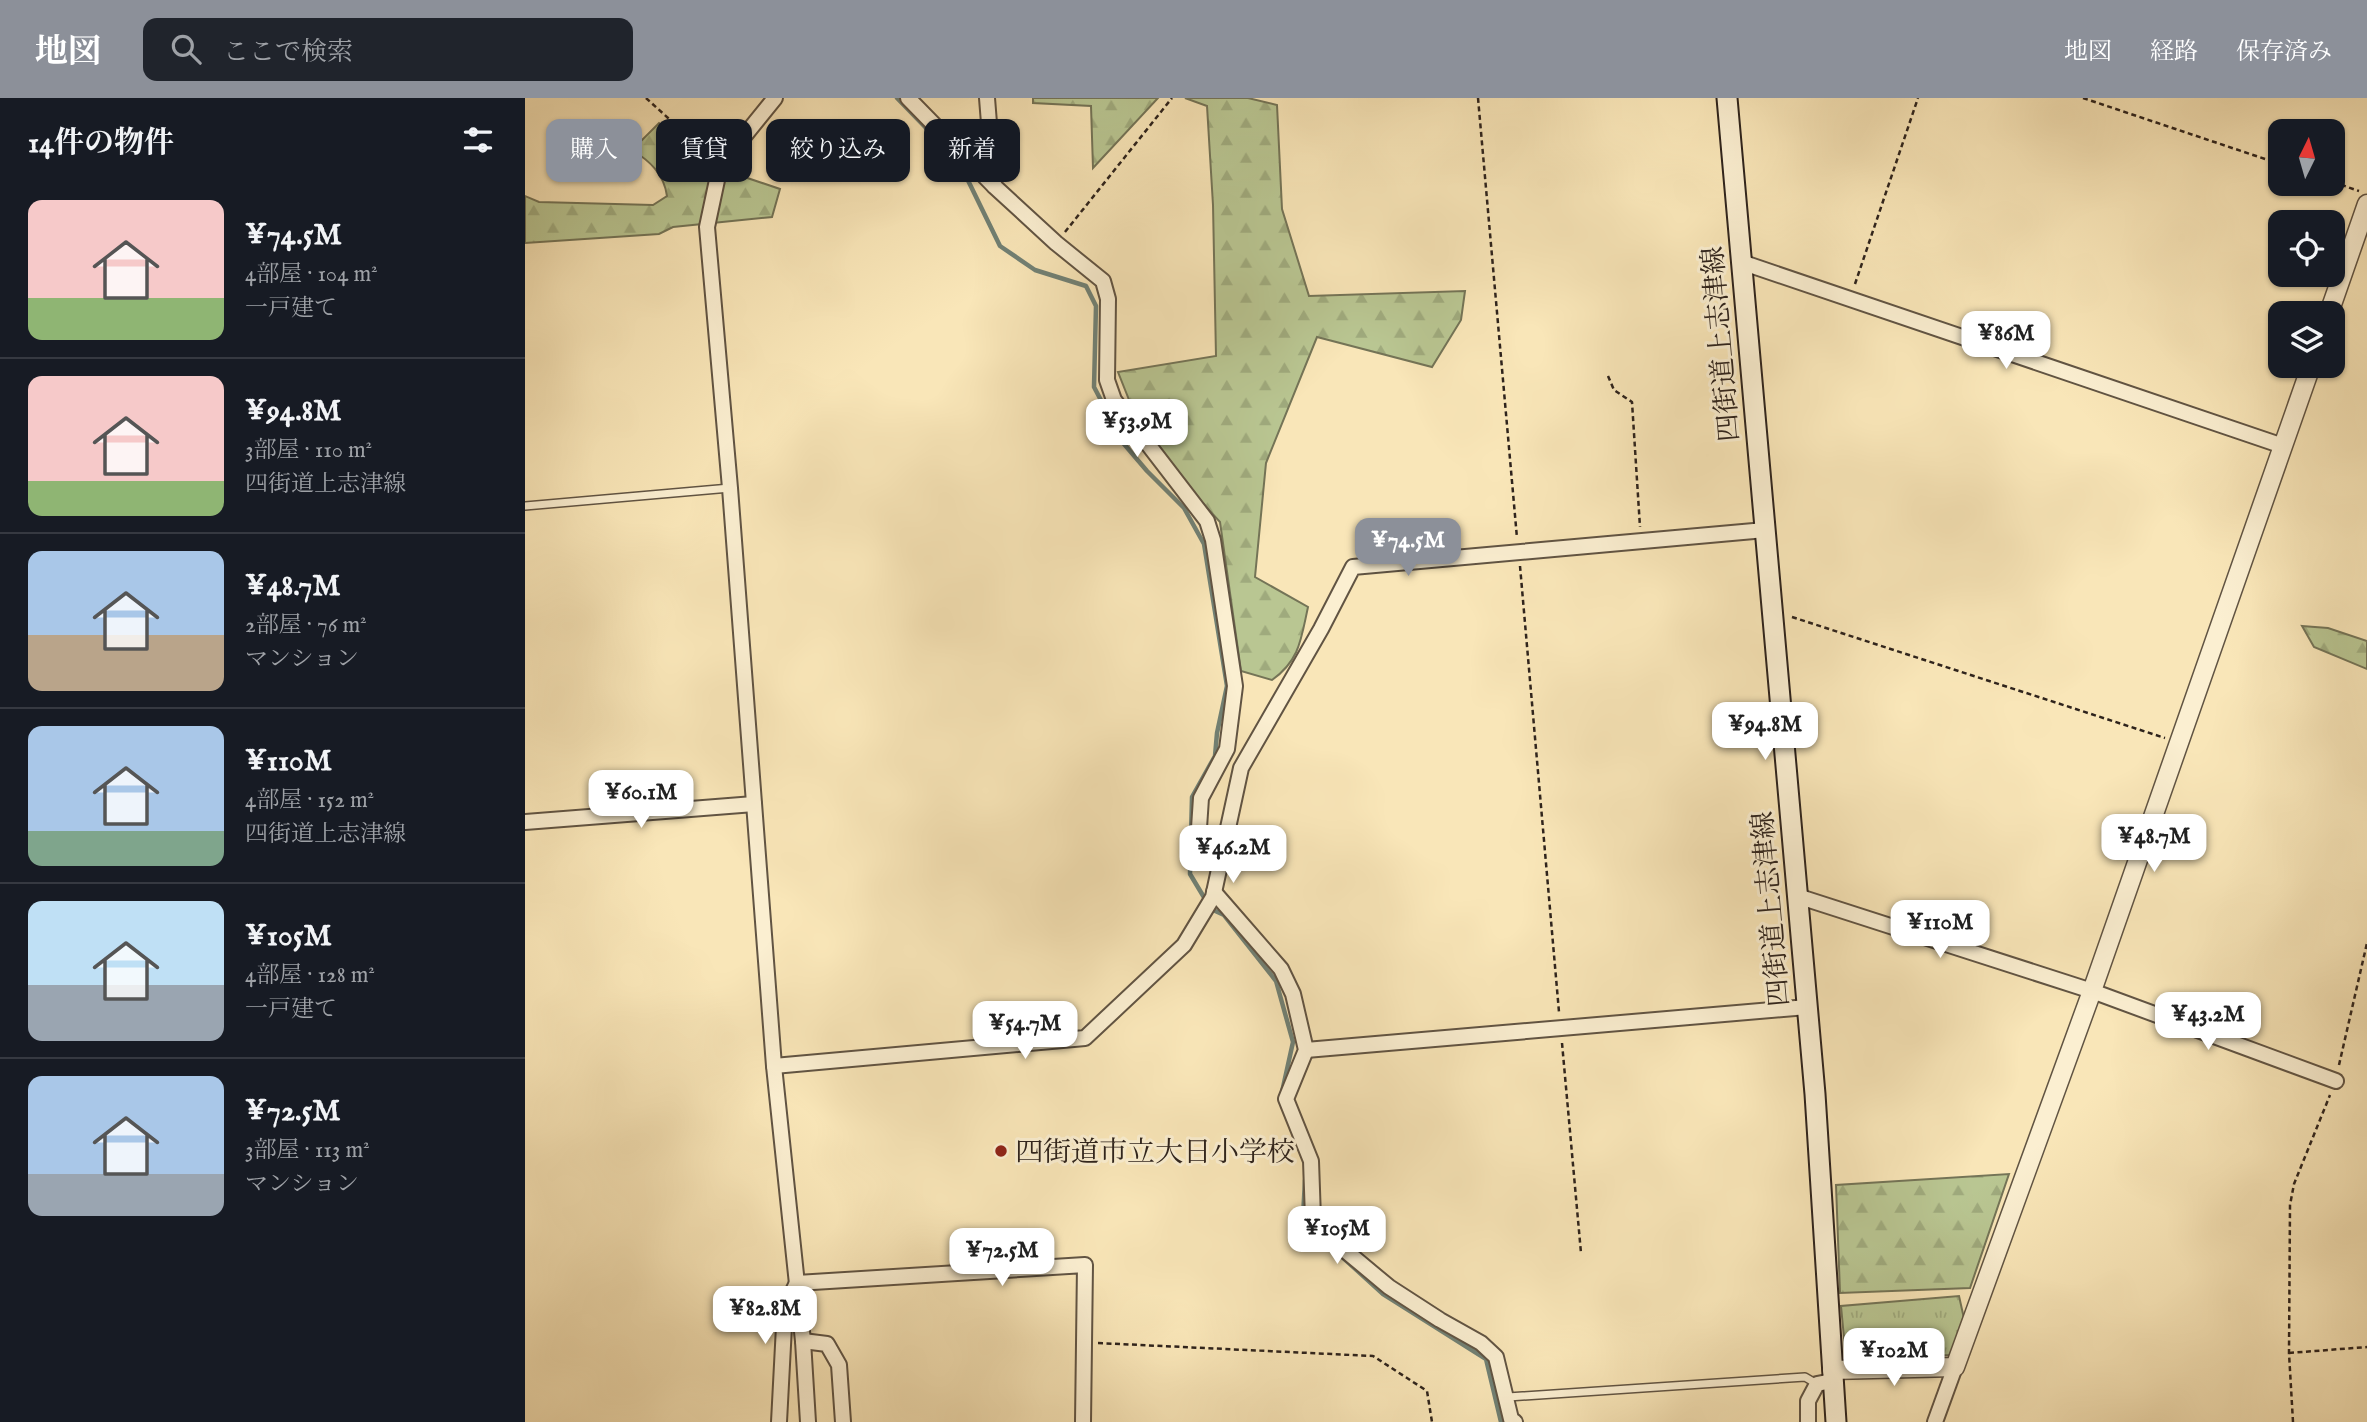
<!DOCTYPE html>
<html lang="ja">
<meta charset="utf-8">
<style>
:root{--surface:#171b24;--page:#20242c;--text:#f1f3f6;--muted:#9ea1a6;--line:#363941;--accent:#8c9099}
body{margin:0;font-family:"IM FELL English","Noto Serif JP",serif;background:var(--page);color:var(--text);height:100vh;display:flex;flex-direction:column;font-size:26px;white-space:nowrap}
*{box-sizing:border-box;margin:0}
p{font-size:23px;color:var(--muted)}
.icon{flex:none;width:38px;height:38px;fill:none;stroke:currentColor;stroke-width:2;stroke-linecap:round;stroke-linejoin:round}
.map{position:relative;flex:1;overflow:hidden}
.drawer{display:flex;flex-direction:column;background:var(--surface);width:525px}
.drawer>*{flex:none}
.guide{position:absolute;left:21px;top:21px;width:665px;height:63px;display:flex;gap:14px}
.needle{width:46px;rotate:5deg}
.controls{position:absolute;left:1743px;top:21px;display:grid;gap:14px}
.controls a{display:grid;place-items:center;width:77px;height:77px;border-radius:14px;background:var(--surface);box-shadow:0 2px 5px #0004;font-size:35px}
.price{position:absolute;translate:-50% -60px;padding:0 16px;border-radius:14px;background:#fff;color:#222;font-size:23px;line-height:46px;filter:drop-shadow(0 2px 4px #0008)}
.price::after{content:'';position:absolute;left:50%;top:42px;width:21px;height:16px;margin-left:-10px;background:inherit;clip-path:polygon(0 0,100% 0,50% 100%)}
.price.current{background:var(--accent);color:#fff}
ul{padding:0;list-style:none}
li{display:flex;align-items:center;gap:21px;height:175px;padding:0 28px}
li+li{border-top:2px solid var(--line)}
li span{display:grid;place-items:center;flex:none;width:196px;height:140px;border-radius:14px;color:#555}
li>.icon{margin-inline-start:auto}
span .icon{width:84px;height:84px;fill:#fffc;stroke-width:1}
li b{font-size:30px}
h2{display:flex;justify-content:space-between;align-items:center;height:84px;padding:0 28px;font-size:30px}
.chip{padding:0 24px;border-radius:14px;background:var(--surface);box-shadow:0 2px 5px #0004;font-size:24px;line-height:63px}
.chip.current{background:var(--accent);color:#fff}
header{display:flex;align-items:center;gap:42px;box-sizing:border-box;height:98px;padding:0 35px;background:var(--accent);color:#fff}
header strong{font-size:33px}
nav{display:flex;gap:38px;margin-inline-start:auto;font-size:24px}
.search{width:490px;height:63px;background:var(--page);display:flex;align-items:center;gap:18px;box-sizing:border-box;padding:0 24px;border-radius:14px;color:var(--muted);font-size:26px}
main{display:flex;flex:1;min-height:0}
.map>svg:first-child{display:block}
</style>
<header>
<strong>地図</strong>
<div class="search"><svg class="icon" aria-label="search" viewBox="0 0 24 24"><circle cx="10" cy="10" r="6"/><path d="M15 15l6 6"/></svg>ここで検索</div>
<nav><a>地図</a><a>経路</a><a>保存済み</a></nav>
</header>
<main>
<section class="drawer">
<h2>14件の物件<svg class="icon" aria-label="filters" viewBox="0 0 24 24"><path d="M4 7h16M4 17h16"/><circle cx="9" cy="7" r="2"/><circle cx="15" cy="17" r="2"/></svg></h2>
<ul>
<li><span style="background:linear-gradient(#f6c9c9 70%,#8fb573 0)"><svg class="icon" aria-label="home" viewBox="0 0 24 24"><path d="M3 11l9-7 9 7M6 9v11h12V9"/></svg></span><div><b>¥74.5M</b><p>4部屋 · 104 m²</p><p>一戸建て</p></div></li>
<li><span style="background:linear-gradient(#f6c9c9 75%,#8fb573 0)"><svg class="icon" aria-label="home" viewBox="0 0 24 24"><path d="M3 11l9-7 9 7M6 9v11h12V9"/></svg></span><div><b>¥94.8M</b><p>3部屋 · 110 m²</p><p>四街道上志津線</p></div></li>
<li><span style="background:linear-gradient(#a9c7e8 60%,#b9a48a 0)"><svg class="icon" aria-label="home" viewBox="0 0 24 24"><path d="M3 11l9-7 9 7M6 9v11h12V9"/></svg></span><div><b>¥48.7M</b><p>2部屋 · 76 m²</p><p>マンション</p></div></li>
<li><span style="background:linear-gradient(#a9c7e8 75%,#7fa58c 0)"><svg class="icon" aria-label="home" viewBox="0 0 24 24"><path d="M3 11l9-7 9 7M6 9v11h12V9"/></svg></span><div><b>¥110M</b><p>4部屋 · 152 m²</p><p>四街道上志津線</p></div></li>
<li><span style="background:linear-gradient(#bfe0f5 60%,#9aa5b1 0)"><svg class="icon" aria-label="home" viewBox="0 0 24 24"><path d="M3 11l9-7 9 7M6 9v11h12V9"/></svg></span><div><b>¥105M</b><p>4部屋 · 128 m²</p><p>一戸建て</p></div></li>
<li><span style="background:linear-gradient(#a9c7e8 70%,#9aa5b1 0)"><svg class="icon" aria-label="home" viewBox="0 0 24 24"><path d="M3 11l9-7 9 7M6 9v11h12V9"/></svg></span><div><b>¥72.5M</b><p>3部屋 · 113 m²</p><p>マンション</p></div></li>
</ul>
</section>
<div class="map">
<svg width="1842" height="1324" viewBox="0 0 1842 1324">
<defs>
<pattern id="grass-tufts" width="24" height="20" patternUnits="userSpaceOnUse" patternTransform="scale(1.75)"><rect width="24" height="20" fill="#b9c692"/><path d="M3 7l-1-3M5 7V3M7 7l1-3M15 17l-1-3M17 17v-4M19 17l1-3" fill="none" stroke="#9faa7d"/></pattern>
<pattern id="forest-firs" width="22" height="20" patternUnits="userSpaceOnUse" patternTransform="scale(1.75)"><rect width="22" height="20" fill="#b9c692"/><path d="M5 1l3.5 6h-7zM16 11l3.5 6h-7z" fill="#9faa7d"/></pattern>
</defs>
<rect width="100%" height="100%" fill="#f9e6b8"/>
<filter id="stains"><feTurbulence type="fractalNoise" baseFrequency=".00286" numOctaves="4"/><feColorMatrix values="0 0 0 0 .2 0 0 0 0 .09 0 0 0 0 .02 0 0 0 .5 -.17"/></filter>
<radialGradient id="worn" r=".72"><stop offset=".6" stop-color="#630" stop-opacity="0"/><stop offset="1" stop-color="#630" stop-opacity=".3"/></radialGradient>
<path fill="url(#grass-tufts)" stroke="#747457" stroke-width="2" d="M1434 1198 1440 1225 1427 1257 1321 1261 1316 1208Z"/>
<g fill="url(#forest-firs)" stroke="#747457" stroke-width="2">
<path d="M508 0H633L568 70 566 8 508 5Z"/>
<path d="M660 0H723L752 7 757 111 784 198 940 193 936 222 907 269 792 239 741 365 730 479 783 509C776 541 775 562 747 582L716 573 695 424 620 342 593 274 691 258 688 107 682 8Z"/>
<path d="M134 25 187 68 255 91 247 119 148 129 134 136 0 145V98L14 104 128 107 142 98C139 76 125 63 107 52Z"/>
<path d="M1777 528 1803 530 1842 543V571L1789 549Z"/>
<path d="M1484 1076 1445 1190 1315 1195 1311 1087Z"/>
</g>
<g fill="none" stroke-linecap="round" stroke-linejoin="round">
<g stroke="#718175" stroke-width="4.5">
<path d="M372 0 434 64 475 148 510 172 561 188 571 208 569 289 599 346 622 373 659 410 679 446 702 588 692 635 690 658 667 699 665 776 686 811 699 817 751 883 768 944 757 994"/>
<path d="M780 1082 778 1119 785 1126"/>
<path d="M805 1148 858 1196 961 1261 976 1324"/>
</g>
<g stroke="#615443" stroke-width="10">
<g id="service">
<path d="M0 408 205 390"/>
<path d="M983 1299 1280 1279 1292 1286"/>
</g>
</g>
<g stroke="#615443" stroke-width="18">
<g id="minor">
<path d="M250 0 195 68 182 129 205 390 249 968 278 1243 283 1324"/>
<path d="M383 0 469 88 531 145 578 183 583 201 582 282 589 302 682 423 688 442 710 588 702 651 676 700 674 730 694 767"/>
<path d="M462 0 469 88"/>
<path d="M1216 164 1758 348"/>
<path d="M0 724 229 706"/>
<path d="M689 794 756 871 768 896 781 952 761 1001 786 1063 788 1120 816 1149 864 1189 915 1222 956 1245 971 1259 986 1321 990 1324"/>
<path d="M1272 798 1567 893 1811 983"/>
<path d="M781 952 1282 909"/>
<path d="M249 968 560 940 659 847 688 799 716 670 796 531 828 469 1240 432"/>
<path d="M278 1243 302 1246 314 1267 318 1324"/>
<path d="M254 1324 260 1209 272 1185 560 1167 558 1324"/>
<path d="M1283 1324V1303L1292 1286 1307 1283"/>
<path d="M1410 1324 1430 1269"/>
</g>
</g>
<g stroke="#615443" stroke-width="21">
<g id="tertiary">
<path d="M1804 215 1842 106"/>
<path d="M1307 1272 1430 1269 1567 893 1786 268"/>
</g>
</g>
<g stroke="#2e231c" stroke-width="23">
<path id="secondary" d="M1202 0 1290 996 1311 1324"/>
</g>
<g stroke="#2e231c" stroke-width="2.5" stroke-dasharray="5 3.5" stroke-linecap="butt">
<path d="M121 0 186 59"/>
<path d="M953 0 992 440"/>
<path d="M1558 0 1755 66"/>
<path d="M1808 84 1834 93"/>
<path d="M540 134 647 0"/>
<path d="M1330 186 1393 0"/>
<path d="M1083 278 1089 292 1107 304 1115 429"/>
<path d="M995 468 1034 914"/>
<path d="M1267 519 1640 640"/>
<path d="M1037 945 1056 1155"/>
<path d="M1814 967 1842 845"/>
<path d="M573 1245 848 1258 902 1293 907 1324"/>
<path d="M1764 1255 1842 1249"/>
<path d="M1768 1324 1764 1255 1765 1107 1769 1086 1805 997"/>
</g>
<use href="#service" stroke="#fbefd1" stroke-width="7"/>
<use href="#minor" stroke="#fbefd1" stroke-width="14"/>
<use href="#tertiary" stroke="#fbefd1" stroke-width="18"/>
<use href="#secondary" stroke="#fbefd1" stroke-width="19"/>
</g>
<circle fill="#8f2418" stroke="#fbefd1" stroke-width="2.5" cx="476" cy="1053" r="7"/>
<g text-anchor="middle" stroke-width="6" stroke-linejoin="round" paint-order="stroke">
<g font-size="28" fill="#2e231c" stroke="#fbefd1">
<text transform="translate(1195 246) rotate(-95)" y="10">四街道上志津線</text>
<text transform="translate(1245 811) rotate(-95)" y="10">四街道上志津線</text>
</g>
<g font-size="28" fill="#2e231c" stroke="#fbefd1" text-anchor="start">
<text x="490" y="1063">四街道市立大日小学校</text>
</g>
</g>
<rect width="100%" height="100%" filter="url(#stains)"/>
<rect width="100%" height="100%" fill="url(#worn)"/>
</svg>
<div class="controls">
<a><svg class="needle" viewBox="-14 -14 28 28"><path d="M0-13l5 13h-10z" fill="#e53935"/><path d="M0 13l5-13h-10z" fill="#9ea1a6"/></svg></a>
<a><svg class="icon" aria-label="locate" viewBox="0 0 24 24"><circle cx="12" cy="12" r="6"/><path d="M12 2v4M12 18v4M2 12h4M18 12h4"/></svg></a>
<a><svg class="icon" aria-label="layers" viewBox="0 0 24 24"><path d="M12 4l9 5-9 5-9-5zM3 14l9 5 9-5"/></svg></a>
</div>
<b class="price" style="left:1481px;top:273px">¥86M</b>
<b class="price" style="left:612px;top:361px">¥53.9M</b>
<b class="price current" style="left:883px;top:480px">¥74.5M</b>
<b class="price" style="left:1240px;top:664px">¥94.8M</b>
<b class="price" style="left:116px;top:732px">¥60.1M</b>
<b class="price" style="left:1629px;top:776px">¥48.7M</b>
<b class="price" style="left:708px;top:787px">¥46.2M</b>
<b class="price" style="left:1415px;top:862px">¥110M</b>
<b class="price" style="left:1683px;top:954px">¥43.2M</b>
<b class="price" style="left:500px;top:963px">¥54.7M</b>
<b class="price" style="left:812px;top:1168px">¥105M</b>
<b class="price" style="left:477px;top:1190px">¥72.5M</b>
<b class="price" style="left:240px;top:1248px">¥82.8M</b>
<b class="price" style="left:1369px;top:1290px">¥102M</b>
<div class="guide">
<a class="chip current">購入</a>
<a class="chip">賃貸</a>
<a class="chip">絞り込み</a>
<a class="chip">新着</a>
</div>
</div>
</main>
